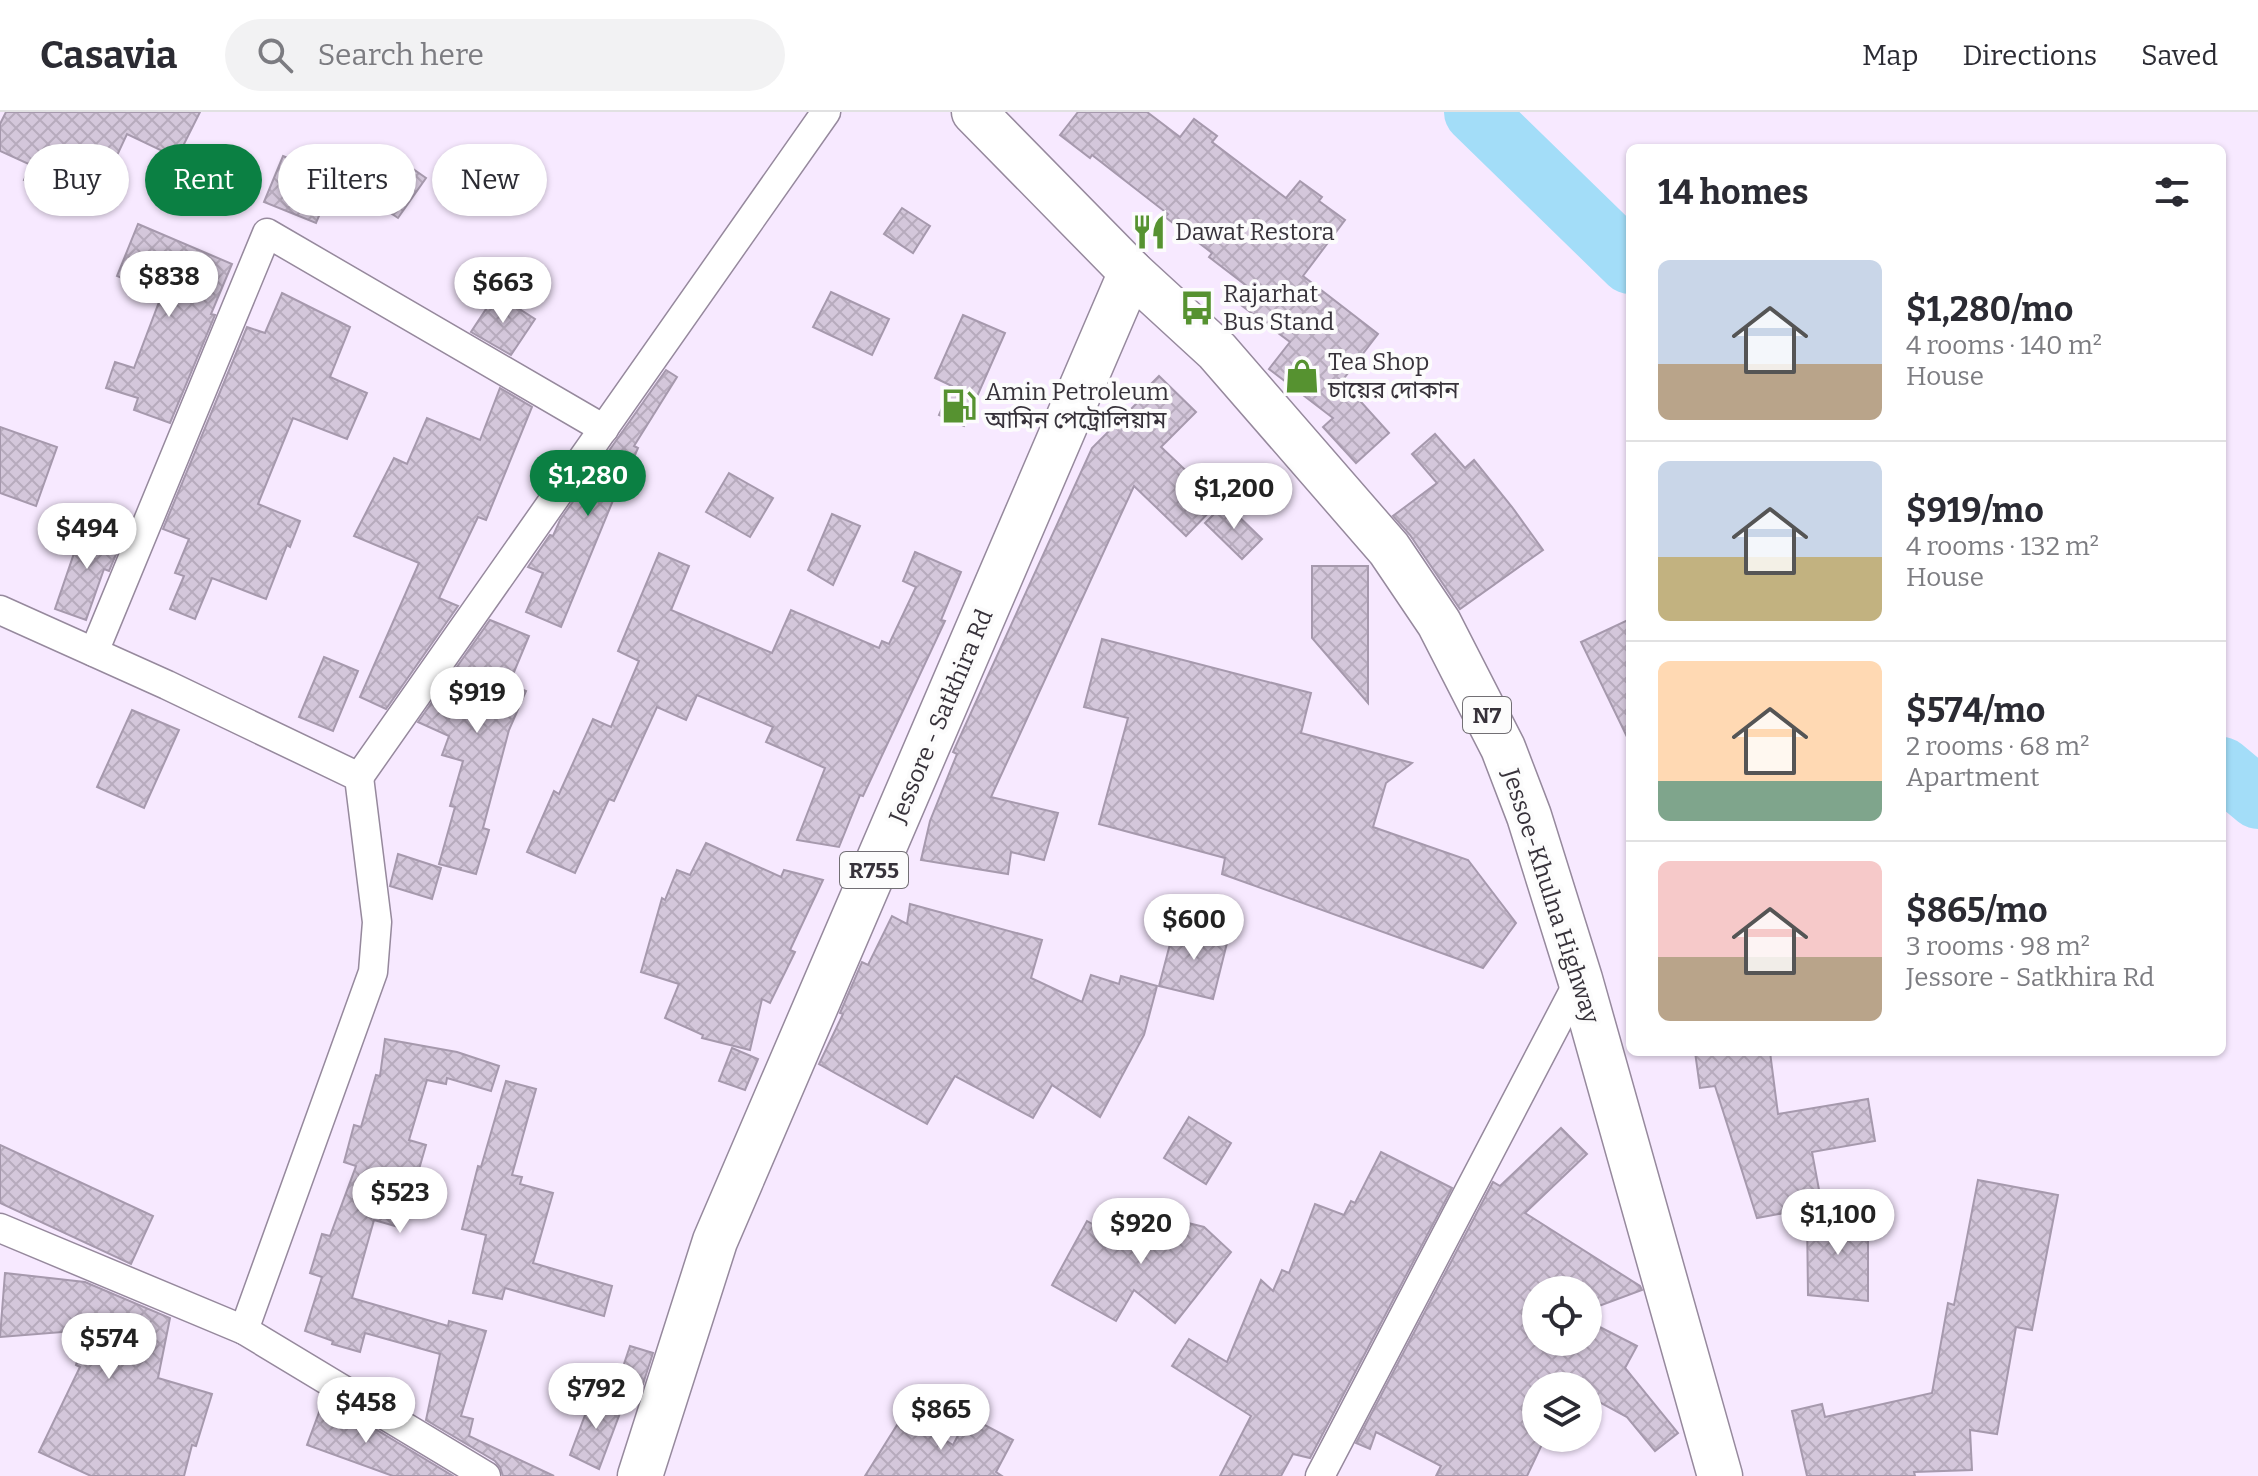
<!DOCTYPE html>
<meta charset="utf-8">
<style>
:root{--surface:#fff;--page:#f2f2f3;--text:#2b2b33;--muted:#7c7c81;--line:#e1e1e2;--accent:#0b8043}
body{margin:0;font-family:Bitter,"Noto Sans Bengali",serif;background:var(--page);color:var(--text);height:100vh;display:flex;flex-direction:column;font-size:30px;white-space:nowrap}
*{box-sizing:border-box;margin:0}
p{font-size:26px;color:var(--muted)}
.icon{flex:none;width:44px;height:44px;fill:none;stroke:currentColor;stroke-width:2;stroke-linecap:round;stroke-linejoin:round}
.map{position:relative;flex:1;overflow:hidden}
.sheet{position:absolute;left:1626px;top:32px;width:600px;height:912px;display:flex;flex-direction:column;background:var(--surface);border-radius:12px;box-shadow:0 2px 6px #0004}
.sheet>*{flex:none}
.guide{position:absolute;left:24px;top:32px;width:760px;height:72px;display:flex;gap:16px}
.buttons{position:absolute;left:1522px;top:1164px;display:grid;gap:16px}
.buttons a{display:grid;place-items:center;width:80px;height:80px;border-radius:50%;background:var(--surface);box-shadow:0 2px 6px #0004;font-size:40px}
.price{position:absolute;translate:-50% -68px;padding:0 18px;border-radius:28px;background:#fff;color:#222;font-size:26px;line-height:52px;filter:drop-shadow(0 2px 4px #0008)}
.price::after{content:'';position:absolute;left:50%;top:48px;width:24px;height:18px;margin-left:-12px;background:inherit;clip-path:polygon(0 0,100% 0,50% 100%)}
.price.selected{background:var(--accent);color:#fff}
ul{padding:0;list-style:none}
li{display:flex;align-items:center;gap:24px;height:200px;padding:0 32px}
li+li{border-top:2px solid var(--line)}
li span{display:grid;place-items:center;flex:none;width:224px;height:160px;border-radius:12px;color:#555}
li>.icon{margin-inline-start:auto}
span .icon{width:96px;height:96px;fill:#fffc;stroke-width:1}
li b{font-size:34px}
h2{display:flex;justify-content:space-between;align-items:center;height:96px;padding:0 32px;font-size:34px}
.chip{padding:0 28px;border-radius:36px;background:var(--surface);box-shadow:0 2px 6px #0004;font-size:28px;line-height:72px}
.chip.selected{background:var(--accent);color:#fff}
header{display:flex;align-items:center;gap:48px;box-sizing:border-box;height:112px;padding:0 40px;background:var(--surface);border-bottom:2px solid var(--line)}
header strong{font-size:38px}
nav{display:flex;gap:44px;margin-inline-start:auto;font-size:28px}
.search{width:560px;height:72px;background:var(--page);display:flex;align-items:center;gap:20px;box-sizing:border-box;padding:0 28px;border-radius:44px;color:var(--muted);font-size:30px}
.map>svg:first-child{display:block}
</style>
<header>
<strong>Casavia</strong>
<div class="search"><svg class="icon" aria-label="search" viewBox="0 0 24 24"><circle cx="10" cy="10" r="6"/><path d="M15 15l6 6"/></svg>Search here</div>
<nav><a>Map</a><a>Directions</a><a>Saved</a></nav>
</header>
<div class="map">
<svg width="2258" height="1364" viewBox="0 0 2258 1364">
<defs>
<pattern id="building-cross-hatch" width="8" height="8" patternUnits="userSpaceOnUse" patternTransform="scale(2)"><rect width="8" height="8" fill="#d4c7db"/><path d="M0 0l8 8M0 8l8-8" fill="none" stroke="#b7abbd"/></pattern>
</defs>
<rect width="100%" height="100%" fill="#f7e9ff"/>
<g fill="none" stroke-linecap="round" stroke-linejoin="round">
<g stroke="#a3ddf8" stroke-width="62">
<path d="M1475 0 1630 151"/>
<path d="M2222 656 2258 686"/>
</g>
</g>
<g fill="url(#building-cross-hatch)" stroke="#a699ad" stroke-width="2">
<path d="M6 0H200L177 46 127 22 91 99 24 68 31 53 0 39V12Z"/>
<path d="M1078 0H1147L1180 25 1194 7 1217 24 1212 30 1286 86 1300 69 1322 85 1319 89 1345 108 1303 164 1378 222 1342 269 1389 321 1356 351 1323 315 1333 306 1269 257 1290 230 1241 193 1252 178 1209 145 1212 141 1165 105 1168 102 1092 43 1090 46 1060 23Z"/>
<path d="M393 43 426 66 398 106 365 84Z"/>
<path d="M283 44 335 66 316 111 264 90Z"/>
<path d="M902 96 930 114 913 141 884 122Z"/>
<path d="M138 112 232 152 211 202 215 203 170 311 134 298 138 286 106 276 115 250 134 256 162 182 117 164Z"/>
<path d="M831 180 889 207 872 243 813 215Z"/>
<path d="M282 181 350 215 330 265 367 281 347 327 293 306 258 392 300 409 290 435 287 433 266 487 212 466 195 507 170 497 184 464 175 461 189 427 163 417 247 215 265 221Z"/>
<path d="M496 182 535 207 511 243 471 220Z"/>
<path d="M963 203 1005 221 964 314 939 303 952 274 935 266Z"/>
<path d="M666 258 677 265 634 334 638 336 623 371 621 369 561 515 526 500 543 461 528 455 530 452 550 423 553 424 560 408Z"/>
<path d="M1159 264 1196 300 1161 335 1219 390 1186 424 1134 374 991 685 1058 701 1044 748 1011 740 1008 762 921 748 930 709 957 642 953 640 1092 336 1141 287 1139 284Z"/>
<path d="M500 276 532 295 486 408 478 405 439 486 458 494 386 597 360 585 419 451 354 424 394 346 407 352 427 306 480 328Z"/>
<path d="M0 315 57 335 36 394 0 381Z"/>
<path d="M1435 322 1465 356 1474 348 1512 395 1543 438 1460 497 1410 423 1393 404 1437 371 1412 342Z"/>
<path d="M729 361 773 386 750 425 706 400Z"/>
<path d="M1225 391 1262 427 1242 447 1205 411Z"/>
<path d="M832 402 860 414 833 473 808 458Z"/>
<path d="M84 412 123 426 109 459 104 457 86 508 55 497Z"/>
<path d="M915 440 961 460 941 508 945 509 863 684 860 683 839 735 797 728 825 656 766 630 773 615 697 583 686 608 657 595 614 689 609 687 575 761 527 740 554 679 559 682 593 607 611 615 639 549 618 539 659 441 689 454 671 498 772 541 791 498 879 536 882 529 889 532 916 475 903 469Z"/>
<path d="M1312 454H1368V591L1312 526Z"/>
<path d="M1630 507V631L1581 530Z"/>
<path d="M490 508 529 524 509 572 526 579 509 618 483 716 489 718 476 762 439 752 455 695 450 694 463 649 442 643 449 624 418 610Z"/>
<path d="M1102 527 1311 581 1301 621 1412 651 1386 671 1373 715 1468 748 1516 811 1483 856 1222 762 1225 746 1099 712 1128 606 1084 595Z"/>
<path d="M324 545 358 559 333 619 299 605Z"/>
<path d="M132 598 179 618 144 696 97 675Z"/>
<path d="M706 731 781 765 784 758 823 768 790 838 795 840 770 891 762 887 750 938 702 926 703 923 665 906 679 872 641 860 662 786 665 788 677 758 690 763Z"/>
<path d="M398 742 441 756 432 787 390 774Z"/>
<path d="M910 792 1042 828 1031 866 1082 890 1091 863 1119 872 1121 864 1157 874 1144 923 1100 1005 1052 973 1033 1006 955 964 927 1012 819 952 843 902 840 901 862 850 868 853 892 804 907 812Z"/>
<path d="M1175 813 1228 827 1213 887 1159 874Z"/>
<path d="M385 927 457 940 499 954 491 979 447 966 446 972 427 968 409 1028 426 1033 402 1116 374 1108 352 1186 448 1214 449 1209 486 1219 461 1304 473 1307 469 1324 554 1364H503L500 1355 495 1349 426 1308 440 1242 365 1221 360 1240 332 1232 333 1229 305 1219 322 1165 310 1161 322 1122 330 1124 356 1054 344 1050 354 1013 361 1015 376 963 380 964Z"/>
<path d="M732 936 758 947 745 978 719 969Z"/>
<path d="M1695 940H1770L1778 1002 1868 987 1875 1029 1812 1040 1822 1094 1757 1106 1715 974 1700 976Z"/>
<path d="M506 969 536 977 512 1063 522 1065 520 1072 553 1081 533 1151 612 1174 604 1204 505 1176 502 1187 473 1181 486 1123 462 1117 478 1054 481 1055Z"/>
<path d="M1189 1005 1231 1031 1206 1072 1164 1046Z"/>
<path d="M1561 1016 1587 1042 1525 1101 1640 1174 1642 1178 1588 1198V1178H1536V1230H1588V1209L1637 1234 1625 1256 1678 1321 1655 1339 1627 1305 1588 1284V1274H1536V1326H1545L1527 1364H1436L1441 1354 1376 1320 1370 1337 1356 1331 1493 1070 1500 1074Z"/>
<path d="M0 1033 153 1104 131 1152 0 1091Z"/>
<path d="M1381 1040 1452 1076 1310 1346 1293 1342 1281 1364H1220L1251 1304 1172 1254 1189 1227 1227 1250 1261 1168 1273 1179 1282 1158 1289 1161 1315 1092 1344 1103 1351 1089 1355 1091Z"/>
<path d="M1978 1068 2058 1083 2032 1218 2016 1215 1997 1322 1970 1318 1972 1358 1914 1360 1915 1364H1807L1792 1299 1822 1292 1825 1305 1932 1281 1948 1191 1954 1193Z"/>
<path d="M1137 1096 1183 1126 1188 1111 1204 1115 1231 1140 1175 1211 1134 1178 1116 1209 1052 1173 1087 1109 1117 1126Z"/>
<path d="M1868 1103V1189L1808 1183 1807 1104Z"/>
<path d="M5 1161 85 1170 170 1206 158 1266 212 1282 196 1334 192 1333 184 1364H91L39 1340 80 1255 76 1253 87 1218 0 1225Z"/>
<path d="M630 1234 653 1241 643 1272 620 1264Z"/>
<path d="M593 1282 623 1293 599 1357 570 1343Z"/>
<path d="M324 1287 327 1288 453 1364H393L307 1333Z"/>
<path d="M904 1302 953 1333 968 1304 1013 1328 996 1360 1002 1364H865Z"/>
</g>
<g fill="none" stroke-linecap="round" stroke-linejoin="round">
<g stroke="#96899d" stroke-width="31">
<g id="minor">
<path d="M0 498 167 573 359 665 377 810 373 860 244 1218"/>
<path d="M94 540 267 121 604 317"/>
<path d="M359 665 826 0"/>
<path d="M0 1116 244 1218 486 1364"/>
<path d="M1320 1364 1580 867"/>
</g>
</g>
<g stroke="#96899d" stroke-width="47">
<path id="primary" d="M640 1364 715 1129 1131 160"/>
</g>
<g stroke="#96899d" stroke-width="47">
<path id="trunk" d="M974 0 1131 160 1217 239 1389 437 1439 511 1503 636 1529 704 1580 867 1720 1364"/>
</g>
<use href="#minor" stroke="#fff" stroke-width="28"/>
<use href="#primary" stroke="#fff" stroke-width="44"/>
<use href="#trunk" stroke="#fff" stroke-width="44"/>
</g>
<defs>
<g id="restaurant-bare" transform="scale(2.76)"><path d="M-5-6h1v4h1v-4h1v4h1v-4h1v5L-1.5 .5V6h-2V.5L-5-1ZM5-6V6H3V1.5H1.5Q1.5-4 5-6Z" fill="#569230" stroke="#fcfcfc" stroke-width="2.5" paint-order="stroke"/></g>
<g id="bus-bare" transform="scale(2.76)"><path d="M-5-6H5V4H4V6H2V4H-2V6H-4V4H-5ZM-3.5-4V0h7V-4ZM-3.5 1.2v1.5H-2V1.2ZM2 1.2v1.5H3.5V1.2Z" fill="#569230" stroke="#fcfcfc" stroke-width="2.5" paint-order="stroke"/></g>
<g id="shop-bare" transform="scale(2.76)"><path d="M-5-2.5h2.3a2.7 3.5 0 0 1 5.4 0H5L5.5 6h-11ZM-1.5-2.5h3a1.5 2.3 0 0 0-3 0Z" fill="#569230" stroke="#fcfcfc" stroke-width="2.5" paint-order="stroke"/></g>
<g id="fuel-bare" transform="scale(2.76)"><path d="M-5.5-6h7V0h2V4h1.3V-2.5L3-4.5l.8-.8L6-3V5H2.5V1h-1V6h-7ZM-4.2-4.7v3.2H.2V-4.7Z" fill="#569230" stroke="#fcfcfc" stroke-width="2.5" paint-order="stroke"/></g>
</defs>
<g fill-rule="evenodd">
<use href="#restaurant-bare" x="1149" y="120"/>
<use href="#bus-bare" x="1197" y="196"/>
<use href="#shop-bare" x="1302" y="264"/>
<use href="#fuel-bare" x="959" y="294"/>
</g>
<g text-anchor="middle" stroke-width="8" stroke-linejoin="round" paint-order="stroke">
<g fill="#fcfcfc" stroke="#726f74" stroke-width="2">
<rect x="1463" y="585" width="48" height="36" rx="6"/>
<rect x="840" y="740" width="68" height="36" rx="6"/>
</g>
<g font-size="22" font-weight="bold" fill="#37323a">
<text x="1487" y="611">N7</text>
<text x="874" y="766">R755</text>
</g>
<g font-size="24" fill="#37323a" stroke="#fcfcfc" text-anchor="start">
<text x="1175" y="128">Dawat Restora</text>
<text x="1223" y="190">Rajarhat<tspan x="1223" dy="28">Bus Stand</tspan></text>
<text x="1328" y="258">Tea Shop<tspan x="1328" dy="28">চায়ের দোকান</tspan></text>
<text x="985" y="288">Amin Petroleum<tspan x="985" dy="28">আমিন পেট্রোলিয়াম</tspan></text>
</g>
<g font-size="24" fill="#37323a" stroke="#fcfcfc">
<text transform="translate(941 604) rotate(-67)" y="8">Jessore - Satkhira Rd</text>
<text transform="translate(1551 784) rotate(72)" y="8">Jessoe-Khulna Highway</text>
</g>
</g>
</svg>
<div class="buttons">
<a><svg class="icon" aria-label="locate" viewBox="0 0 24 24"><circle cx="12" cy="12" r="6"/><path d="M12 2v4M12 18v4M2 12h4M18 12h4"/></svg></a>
<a><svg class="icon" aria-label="layers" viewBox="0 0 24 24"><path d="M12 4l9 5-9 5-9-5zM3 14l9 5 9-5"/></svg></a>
</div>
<b class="price" style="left:169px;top:207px">$838</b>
<b class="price" style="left:503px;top:213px">$663</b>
<b class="price selected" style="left:588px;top:406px">$1,280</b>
<b class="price" style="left:1234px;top:419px">$1,200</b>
<b class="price" style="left:87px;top:459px">$494</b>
<b class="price" style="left:477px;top:623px">$919</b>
<b class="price" style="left:1194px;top:850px">$600</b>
<b class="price" style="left:400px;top:1123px">$523</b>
<b class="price" style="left:1838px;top:1145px">$1,100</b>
<b class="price" style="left:1141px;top:1154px">$920</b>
<b class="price" style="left:109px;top:1269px">$574</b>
<b class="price" style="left:596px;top:1319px">$792</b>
<b class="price" style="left:366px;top:1333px">$458</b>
<b class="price" style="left:941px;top:1340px">$865</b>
<div class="guide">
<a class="chip">Buy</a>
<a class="chip selected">Rent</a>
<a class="chip">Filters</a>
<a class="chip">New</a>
</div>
<section class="sheet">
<h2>14 homes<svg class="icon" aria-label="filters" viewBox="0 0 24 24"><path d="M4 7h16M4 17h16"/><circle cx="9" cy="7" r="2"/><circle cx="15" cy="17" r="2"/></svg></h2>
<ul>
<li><span style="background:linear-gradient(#c9d6e8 65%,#b9a48a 0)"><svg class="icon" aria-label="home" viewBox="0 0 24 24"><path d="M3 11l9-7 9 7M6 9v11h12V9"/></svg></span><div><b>$1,280/mo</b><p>4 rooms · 140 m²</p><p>House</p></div></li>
<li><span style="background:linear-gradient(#c9d6e8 60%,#c2b280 0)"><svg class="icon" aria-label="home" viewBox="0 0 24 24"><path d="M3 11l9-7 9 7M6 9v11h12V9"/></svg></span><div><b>$919/mo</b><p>4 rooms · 132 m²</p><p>House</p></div></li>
<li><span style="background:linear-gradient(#ffd9b3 75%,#7fa58c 0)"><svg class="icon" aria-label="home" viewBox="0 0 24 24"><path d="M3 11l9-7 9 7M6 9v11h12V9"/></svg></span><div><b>$574/mo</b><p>2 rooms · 68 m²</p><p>Apartment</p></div></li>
<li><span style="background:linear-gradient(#f6c9c9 60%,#b9a48a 0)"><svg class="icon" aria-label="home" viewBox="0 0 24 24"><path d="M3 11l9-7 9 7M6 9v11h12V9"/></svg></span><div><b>$865/mo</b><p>3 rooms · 98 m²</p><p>Jessore - Satkhira Rd</p></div></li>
</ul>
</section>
</div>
